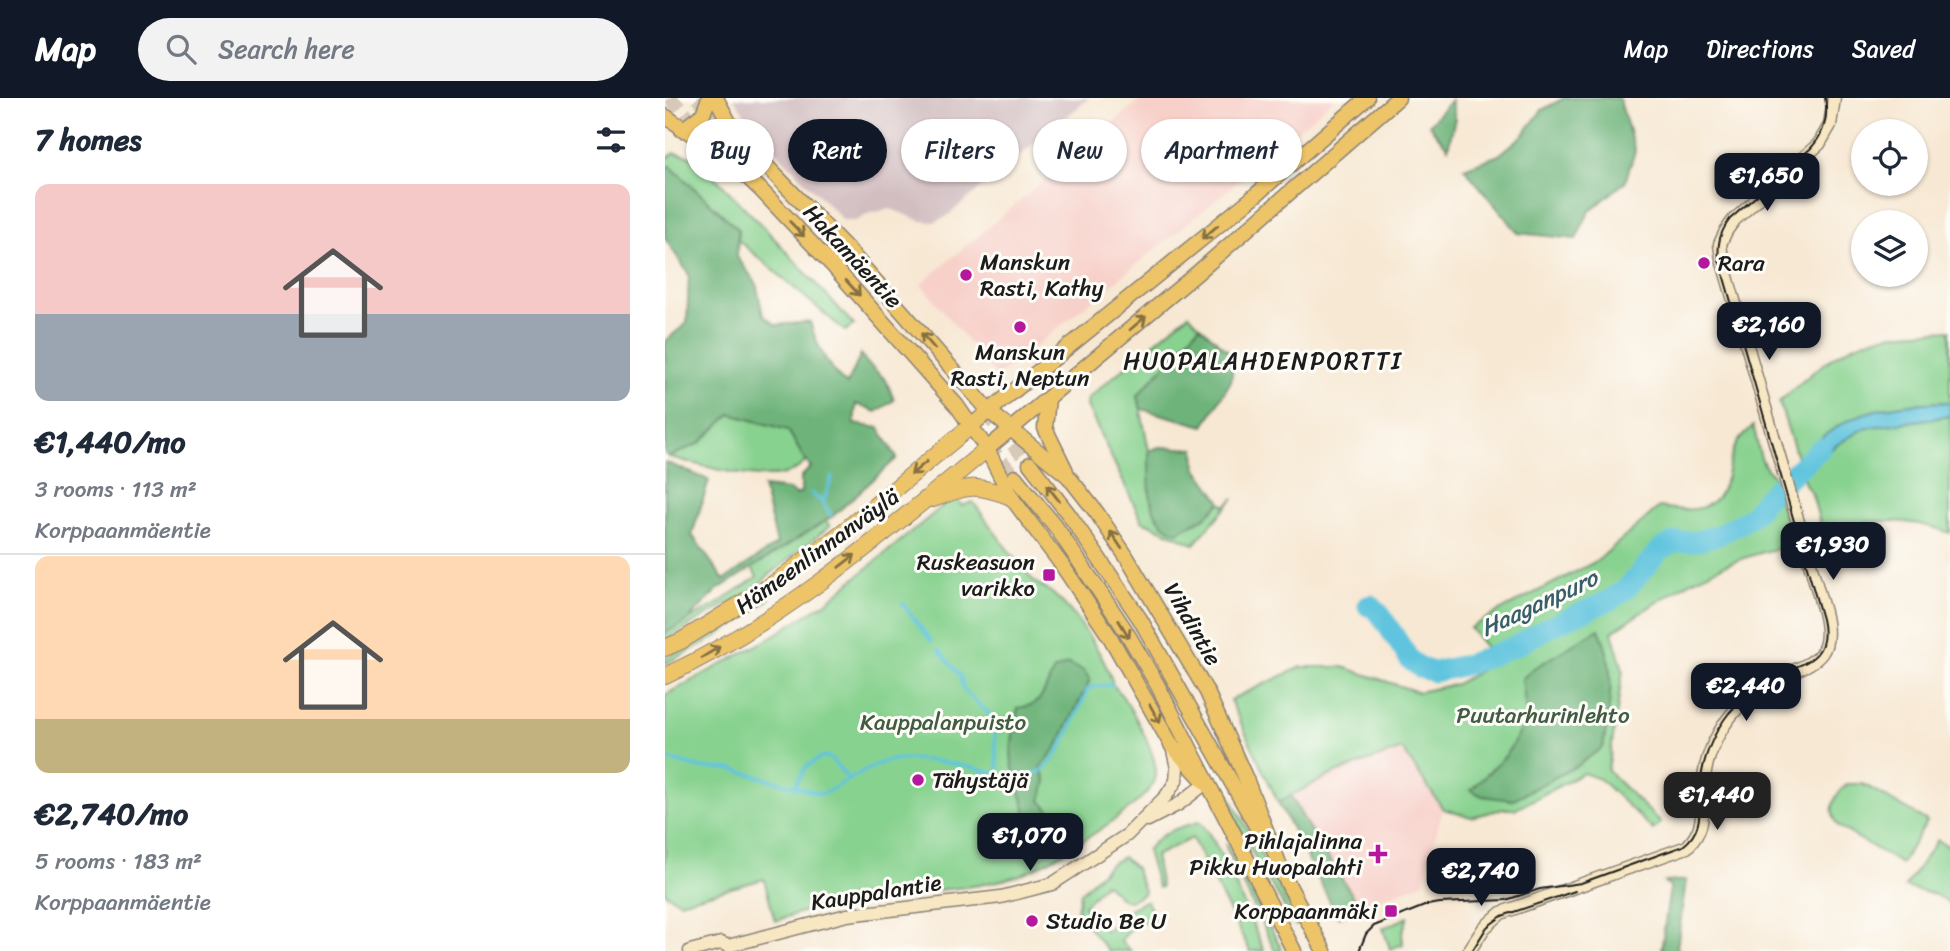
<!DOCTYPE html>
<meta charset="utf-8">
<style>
:root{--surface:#fff;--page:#f2f2f3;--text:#1f2937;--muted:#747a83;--line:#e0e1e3;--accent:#111827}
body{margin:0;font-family:Sriracha,sans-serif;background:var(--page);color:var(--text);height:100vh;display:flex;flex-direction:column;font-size:26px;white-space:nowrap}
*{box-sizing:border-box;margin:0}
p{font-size:23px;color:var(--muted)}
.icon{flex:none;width:38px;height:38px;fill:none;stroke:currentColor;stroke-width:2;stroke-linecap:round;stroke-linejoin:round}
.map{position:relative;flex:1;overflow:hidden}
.details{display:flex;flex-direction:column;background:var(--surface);width:665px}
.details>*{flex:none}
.hud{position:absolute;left:21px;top:21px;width:665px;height:63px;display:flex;gap:14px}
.buttons{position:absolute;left:1186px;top:21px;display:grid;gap:14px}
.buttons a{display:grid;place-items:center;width:77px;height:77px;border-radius:50%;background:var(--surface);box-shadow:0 2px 5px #0004;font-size:35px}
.price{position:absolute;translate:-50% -60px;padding:0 16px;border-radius:14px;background:var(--accent);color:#fff;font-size:23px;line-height:46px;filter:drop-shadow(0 2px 4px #0008)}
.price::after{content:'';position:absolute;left:50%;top:42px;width:21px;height:16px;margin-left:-10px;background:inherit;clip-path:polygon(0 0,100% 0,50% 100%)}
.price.on{background:#222;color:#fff}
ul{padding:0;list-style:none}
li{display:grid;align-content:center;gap:14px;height:371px;padding:0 35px}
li+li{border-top:2px solid var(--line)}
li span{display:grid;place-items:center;height:217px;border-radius:14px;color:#555}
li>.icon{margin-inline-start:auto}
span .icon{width:126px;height:126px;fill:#fffc;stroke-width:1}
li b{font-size:30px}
h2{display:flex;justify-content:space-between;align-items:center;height:84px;padding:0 35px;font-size:30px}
.tag{padding:0 24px;border-radius:32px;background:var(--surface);box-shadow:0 2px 5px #0004;font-size:24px;line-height:63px}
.tag.on{background:var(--accent);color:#fff}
header{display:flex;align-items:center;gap:42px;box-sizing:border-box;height:98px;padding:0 35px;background:var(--accent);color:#fff}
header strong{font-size:33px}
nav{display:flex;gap:38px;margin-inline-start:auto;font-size:24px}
.search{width:490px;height:63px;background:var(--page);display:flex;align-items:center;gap:18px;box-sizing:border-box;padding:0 24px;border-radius:38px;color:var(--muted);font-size:26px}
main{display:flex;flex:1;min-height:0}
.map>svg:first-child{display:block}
</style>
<header>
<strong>Map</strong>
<div class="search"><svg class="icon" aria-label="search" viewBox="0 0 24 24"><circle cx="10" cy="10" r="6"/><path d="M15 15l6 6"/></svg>Search here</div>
<nav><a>Map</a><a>Directions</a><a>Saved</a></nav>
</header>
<main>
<section class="details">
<h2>7 homes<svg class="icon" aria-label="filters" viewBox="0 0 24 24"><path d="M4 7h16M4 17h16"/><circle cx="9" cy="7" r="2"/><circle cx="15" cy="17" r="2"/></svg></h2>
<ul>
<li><span style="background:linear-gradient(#f6c9c9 60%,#9aa5b1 0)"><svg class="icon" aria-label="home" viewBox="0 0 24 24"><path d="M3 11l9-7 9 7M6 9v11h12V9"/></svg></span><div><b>€1,440/mo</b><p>3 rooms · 113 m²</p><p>Korppaanmäentie</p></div></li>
<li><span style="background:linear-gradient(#ffd9b3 75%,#c2b280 0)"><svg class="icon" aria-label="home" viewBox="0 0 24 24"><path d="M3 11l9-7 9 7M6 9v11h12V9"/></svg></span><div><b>€2,740/mo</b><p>5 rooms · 183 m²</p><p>Korppaanmäentie</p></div></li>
</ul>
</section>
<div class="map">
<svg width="1285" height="853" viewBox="0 0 1285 853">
<rect width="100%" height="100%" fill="#fdfcf7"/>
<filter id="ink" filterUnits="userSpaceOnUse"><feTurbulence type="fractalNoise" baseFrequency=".0143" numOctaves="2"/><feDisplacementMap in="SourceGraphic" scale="14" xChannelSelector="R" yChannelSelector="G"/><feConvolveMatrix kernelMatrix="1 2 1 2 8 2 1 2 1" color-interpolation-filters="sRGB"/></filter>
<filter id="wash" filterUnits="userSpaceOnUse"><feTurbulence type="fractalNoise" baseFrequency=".00686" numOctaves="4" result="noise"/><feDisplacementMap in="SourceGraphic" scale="28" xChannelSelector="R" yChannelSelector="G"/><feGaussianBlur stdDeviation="1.57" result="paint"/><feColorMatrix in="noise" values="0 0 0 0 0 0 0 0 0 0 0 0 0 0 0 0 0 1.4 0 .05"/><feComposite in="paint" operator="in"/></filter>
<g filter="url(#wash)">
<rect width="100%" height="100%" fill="#f7e8d3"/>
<g fill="#f7d0c9">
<path d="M477 0H670L549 104 332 279 256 186Z"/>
<path d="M737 651 778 711 758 785 695 808 642 727 626 698 670 675Z"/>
</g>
<path fill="#d2bec1" d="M69 0H424L281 119 269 124 256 123 226 111 205 115 191 123 178 122 89 31Z"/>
<g fill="#88d28f" stroke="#527756" stroke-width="2">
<path d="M10 55 26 59 41 70 107 138 189 227 180 233 73 142V131L5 68 0 69V61Z"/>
<path d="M524 216 535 228 473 298 484 353 486 405 538 421 556 404 560 408 569 400 529 446 477 423 422 308 423 300Z"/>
<path d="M1285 232V304C1220 306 1179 312 1133 362L1114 304C1145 277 1173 248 1214 239 1237 233 1262 234 1285 232Z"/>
<path d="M65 316 123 332 141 364C137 367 132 371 128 373 98 388 35 366 4 359L35 345Z"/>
<path d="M1285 318V435C1261 426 1233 421 1207 424 1191 425 1173 432 1158 436L1147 396 1140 386 1137 375 1170 348 1199 330Z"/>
<path d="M1088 328C1094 345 1092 364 1108 377L1127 448C1054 460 1006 494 947 534L958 572 943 673 996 725 988 732 935 681 918 675 851 711H838L806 719 778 711 737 651 670 675 613 704 565 602 636 569H678L753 594 791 586 832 563 805 530 842 509 932 463 994 409C1024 413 1051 417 1061 381 1064 371 1065 358 1070 349 1073 341 1082 334 1088 328Z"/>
<path d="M291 400 297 408 308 404C327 429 345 458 367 481 373 488 383 491 389 497 410 514 442 561 448 587 463 601 497 663 490 682 480 709 379 769 351 778 300 795 245 791 192 799 164 804 137 814 110 823L99 781 15 804 0 795V597L100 543 160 505 279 407Z"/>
<path d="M160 423 165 428 86 492 0 542V535L52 506 92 479 87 470Z"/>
<path d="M103 499 104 502 51 539 0 566V560L48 534Z"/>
<path d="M558 686 634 826 631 828 593 765 554 691Z"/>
<path d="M1183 686H1197L1205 690 1262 723 1236 766 1173 728C1162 712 1169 696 1183 686Z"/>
<path d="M534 724C550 733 589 830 599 853H585L527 740 490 758 496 789 493 790 482 753C494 734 514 729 534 724Z"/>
<path d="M1272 742 1285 749V806L1271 797 1240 789Z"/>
<path d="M561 745 617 852 610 853 561 750Z"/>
<path d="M458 759 470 770 479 793 478 796 464 803 457 801 440 785 419 808 424 814 418 822 412 811 415 795 445 766Z"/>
<path d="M480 803H482L490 820 485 826 474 822 455 843 466 853H443L422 827 428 822 441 833 466 810Z"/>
<path d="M743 819 737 835 738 846 725 851 718 830Z"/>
</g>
<g fill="#6eb47a" stroke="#45684b" stroke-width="2">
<path d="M899 0H954L970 53 960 84 924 114 911 141 853 135 799 70 834 57 857 38 877 12Z"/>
<path d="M786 2 790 20 783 50 764 27Z"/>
<path d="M5 68 73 131 72 159 91 185 98 217 111 227 145 224C152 248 163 271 182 287L196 256 201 264 221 282 229 302 211 314 191 306 189 326 214 330 232 360 168 418 52 492 22 523 0 535V364L44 382 27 437 59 482 112 446 98 389 124 392 131 397 136 395V379L146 369 140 362 123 332 66 316 35 345 4 359 0 356V243L22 225 24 177 0 140V69Z"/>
<path d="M535 228 569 258 566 283 539 328 476 311 473 297Z"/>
<path d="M494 349 530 351 531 369 556 404 538 421 512 434C478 422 485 382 484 353Z"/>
<path d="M934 531C952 570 945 609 938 649L912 668 847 702 817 698 806 692 841 657 862 622 857 581 869 570Z"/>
<path d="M403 566 419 573 425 582 392 649 376 669 381 683 376 703 388 715 368 744 361 739C365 710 354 698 348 670 343 651 350 629 353 610 379 607 378 594 389 572Z"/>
<path d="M626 698 642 727 692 804 693 811 673 819 613 704Z"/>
<path d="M1021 782 1012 850 1016 853H996L1005 789 999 784Z"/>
</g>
<path fill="#60c4de" stroke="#3e707d" stroke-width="2" d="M1285 304V318L1199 330 1170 348 1137 375 1133 362C1180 311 1219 306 1285 304Z"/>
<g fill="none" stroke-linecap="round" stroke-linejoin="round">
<g stroke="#60c4de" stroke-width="3.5">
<path d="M146 395 158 405 166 417"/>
<path d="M158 405 167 379"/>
<path d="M237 505 266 543"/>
<path d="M274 552 296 579 297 588 302 596 331 622 330 645 334 677"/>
<path d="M0 663 6 662 36 670 66 671 157 696C177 687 195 673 216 665 243 654 312 669 340 679"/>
<path d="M354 678C361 677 369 677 376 673 394 664 414 610 423 591L429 588 448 587"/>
<path d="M130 687 141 669 158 658 165 660 184 681"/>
</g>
<path stroke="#60c4de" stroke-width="21" d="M703 508 706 507 715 516 745 562 756 570 769 574 804 566 853 547 882 530 945 502 961 491 997 450 1011 444 1032 443 1053 437 1078 424 1088 417 1101 400 1156 350"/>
</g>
</g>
<g filter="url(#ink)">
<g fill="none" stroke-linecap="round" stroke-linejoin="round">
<g stroke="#d6c9b8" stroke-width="14" stroke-dasharray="14 7" stroke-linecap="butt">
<path d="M5 0 55 52"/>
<path d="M32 0 71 41"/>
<path d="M320 315 365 366"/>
<path d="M323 347 350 379"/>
</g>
<g stroke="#8a8278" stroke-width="15">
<g id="secondary">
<path d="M483 722 514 706 541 685"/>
<path d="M25 853 56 845 63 848 182 817 336 799 387 786 462 737 501 698 511 683 512 670 507 648"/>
<path d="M804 853 819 830 836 815 1022 749C1045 726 1034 706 1039 678 1043 655 1053 633 1068 615 1079 601 1094 589 1110 581 1146 564 1171 563 1159 514L1057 161 1055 146 1061 133 1069 122 1154 46 1165 27 1169 0"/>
</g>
</g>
<g stroke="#8a8278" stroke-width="17">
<g id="primary">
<path d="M51 0 66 28 83 49 186 155 324 313 403 378 432 415 461 458 542 594 581 681 619 778"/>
<path d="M0 18 62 60 95 91 170 170 292 308 322 351 346 399 397 467 445 539 507 648 541 685"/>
<path d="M17 32 38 16 44 0"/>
<path d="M383 301 380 330 401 373"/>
<path d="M307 327 586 101 702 0"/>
<path d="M322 351 531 176 733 0"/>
<path d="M365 366 405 418 475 521 595 735"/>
<path d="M350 379 391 429 459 530 493 588 629 853"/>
<path d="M615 771 659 853"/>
</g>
</g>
<g stroke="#8a8278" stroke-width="18">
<g id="highway">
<path d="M268 401C303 388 310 385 346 399"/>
<path d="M0 550 16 543 108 486 179 433 307 327"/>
<path d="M0 578C120 522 221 434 322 351"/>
</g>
</g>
<use href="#secondary" stroke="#f8e7c3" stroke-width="12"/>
<use href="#primary" stroke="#eec469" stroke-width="14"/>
<use href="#highway" stroke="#eec469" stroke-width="16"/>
<g stroke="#1c1c1c" stroke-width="2">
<path d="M694 853 701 836 709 828 762 807 775 805 841 802 875 791 916 785 1018 748C1042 730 1032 704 1036 679 1040 656 1049 634 1064 615 1075 602 1089 589 1104 581 1133 565 1167 565 1157 521L1054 162C1052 146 1055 134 1065 121L1145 51C1159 36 1164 20 1160 0"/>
<path d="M807 853 822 829 837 818 910 793"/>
</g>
</g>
<defs><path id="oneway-shaft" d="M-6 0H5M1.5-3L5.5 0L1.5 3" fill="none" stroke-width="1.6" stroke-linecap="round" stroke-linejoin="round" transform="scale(1.75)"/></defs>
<g stroke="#857042">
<use href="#oneway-shaft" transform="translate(132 131) rotate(46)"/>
<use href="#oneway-shaft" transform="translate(545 134) rotate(141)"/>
<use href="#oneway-shaft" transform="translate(188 190) rotate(48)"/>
<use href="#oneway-shaft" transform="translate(473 225) rotate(-40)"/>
<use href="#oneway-shaft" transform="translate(263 243) rotate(-131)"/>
<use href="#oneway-shaft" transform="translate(254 370) rotate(140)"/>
<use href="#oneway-shaft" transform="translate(388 395) rotate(-128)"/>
<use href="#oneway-shaft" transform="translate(451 442) rotate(-124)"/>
<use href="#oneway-shaft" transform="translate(182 463) rotate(-38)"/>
<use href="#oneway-shaft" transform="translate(459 531) rotate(58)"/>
<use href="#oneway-shaft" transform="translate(46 554) rotate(-31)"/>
<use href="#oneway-shaft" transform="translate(490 616) rotate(61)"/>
</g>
</g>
<g fill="#b5179e" stroke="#fdfcf7" stroke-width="2.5">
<circle cx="1039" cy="165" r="7"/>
<circle cx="301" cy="177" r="7"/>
<circle cx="355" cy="229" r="7"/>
<rect x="377" y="470" width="14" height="14" rx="3.5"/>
<circle cx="253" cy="682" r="7"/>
<path d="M709.5 745.5h7v7h7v7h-7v7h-7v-7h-7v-7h7z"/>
<rect x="719" y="806" width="14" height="14" rx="3.5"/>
<circle cx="367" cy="823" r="7"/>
</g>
<g text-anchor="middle" stroke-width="6" stroke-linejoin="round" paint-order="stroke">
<g font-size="23" fill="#1c1c1c" stroke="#fdfcf7">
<text transform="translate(188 158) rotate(47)" y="8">Hakamäentie</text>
<text transform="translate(152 453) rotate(-36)" y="8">Hämeenlinnanväylä</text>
<text transform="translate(528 526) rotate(60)" y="8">Vihdintie</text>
<text transform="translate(211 794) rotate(-9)" y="8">Kauppalantie</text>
</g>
<g font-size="23" fill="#1c1c1c" stroke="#fdfcf7" text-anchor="start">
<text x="315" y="172">Manskun<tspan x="315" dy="26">Rasti, Kathy</tspan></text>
<text x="1053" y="173">Rara</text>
<text x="355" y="262" text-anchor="middle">Manskun<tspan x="355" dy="26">Rasti, Neptun</tspan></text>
<text x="370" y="472" text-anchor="end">Ruskeasuon<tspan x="370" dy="26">varikko</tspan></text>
<text x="267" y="690">Tähystäjä</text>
<text x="697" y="751" text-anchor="end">Pihlajalinna<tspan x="697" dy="26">Pikku Huopalahti</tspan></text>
<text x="712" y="821" text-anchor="end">Korppaanmäki</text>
<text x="381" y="831">Studio Be U</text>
</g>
<g font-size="23" fill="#425c44" stroke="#fdfcf7">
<text x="878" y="625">Puutarhurinlehto</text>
<text x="278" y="632">Kauppalanpuisto</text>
</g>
<g font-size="24" letter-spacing="2" fill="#1c1c1c" stroke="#fdfcf7">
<text x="598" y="271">HUOPALAHDENPORTTI</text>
</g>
<g font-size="24" font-style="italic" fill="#375f6a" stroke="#fdfcf7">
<text transform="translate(874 505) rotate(-25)" y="8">Haaganpuro</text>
</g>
</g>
</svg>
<div class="buttons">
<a><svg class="icon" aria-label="locate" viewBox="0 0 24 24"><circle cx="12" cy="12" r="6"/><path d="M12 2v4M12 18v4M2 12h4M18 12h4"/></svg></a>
<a><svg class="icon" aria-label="layers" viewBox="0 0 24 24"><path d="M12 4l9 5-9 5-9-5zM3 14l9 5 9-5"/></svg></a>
</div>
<b class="price" style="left:1102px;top:115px">€1,650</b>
<b class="price" style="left:1104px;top:264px">€2,160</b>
<b class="price" style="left:1168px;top:484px">€1,930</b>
<b class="price" style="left:1081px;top:625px">€2,440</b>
<b class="price on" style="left:1052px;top:734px">€1,440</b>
<b class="price" style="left:365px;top:775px">€1,070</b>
<b class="price" style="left:816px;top:810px">€2,740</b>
<div class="hud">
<a class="tag">Buy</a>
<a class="tag on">Rent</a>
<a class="tag">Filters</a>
<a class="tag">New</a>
<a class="tag">Apartment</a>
</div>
</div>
</main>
